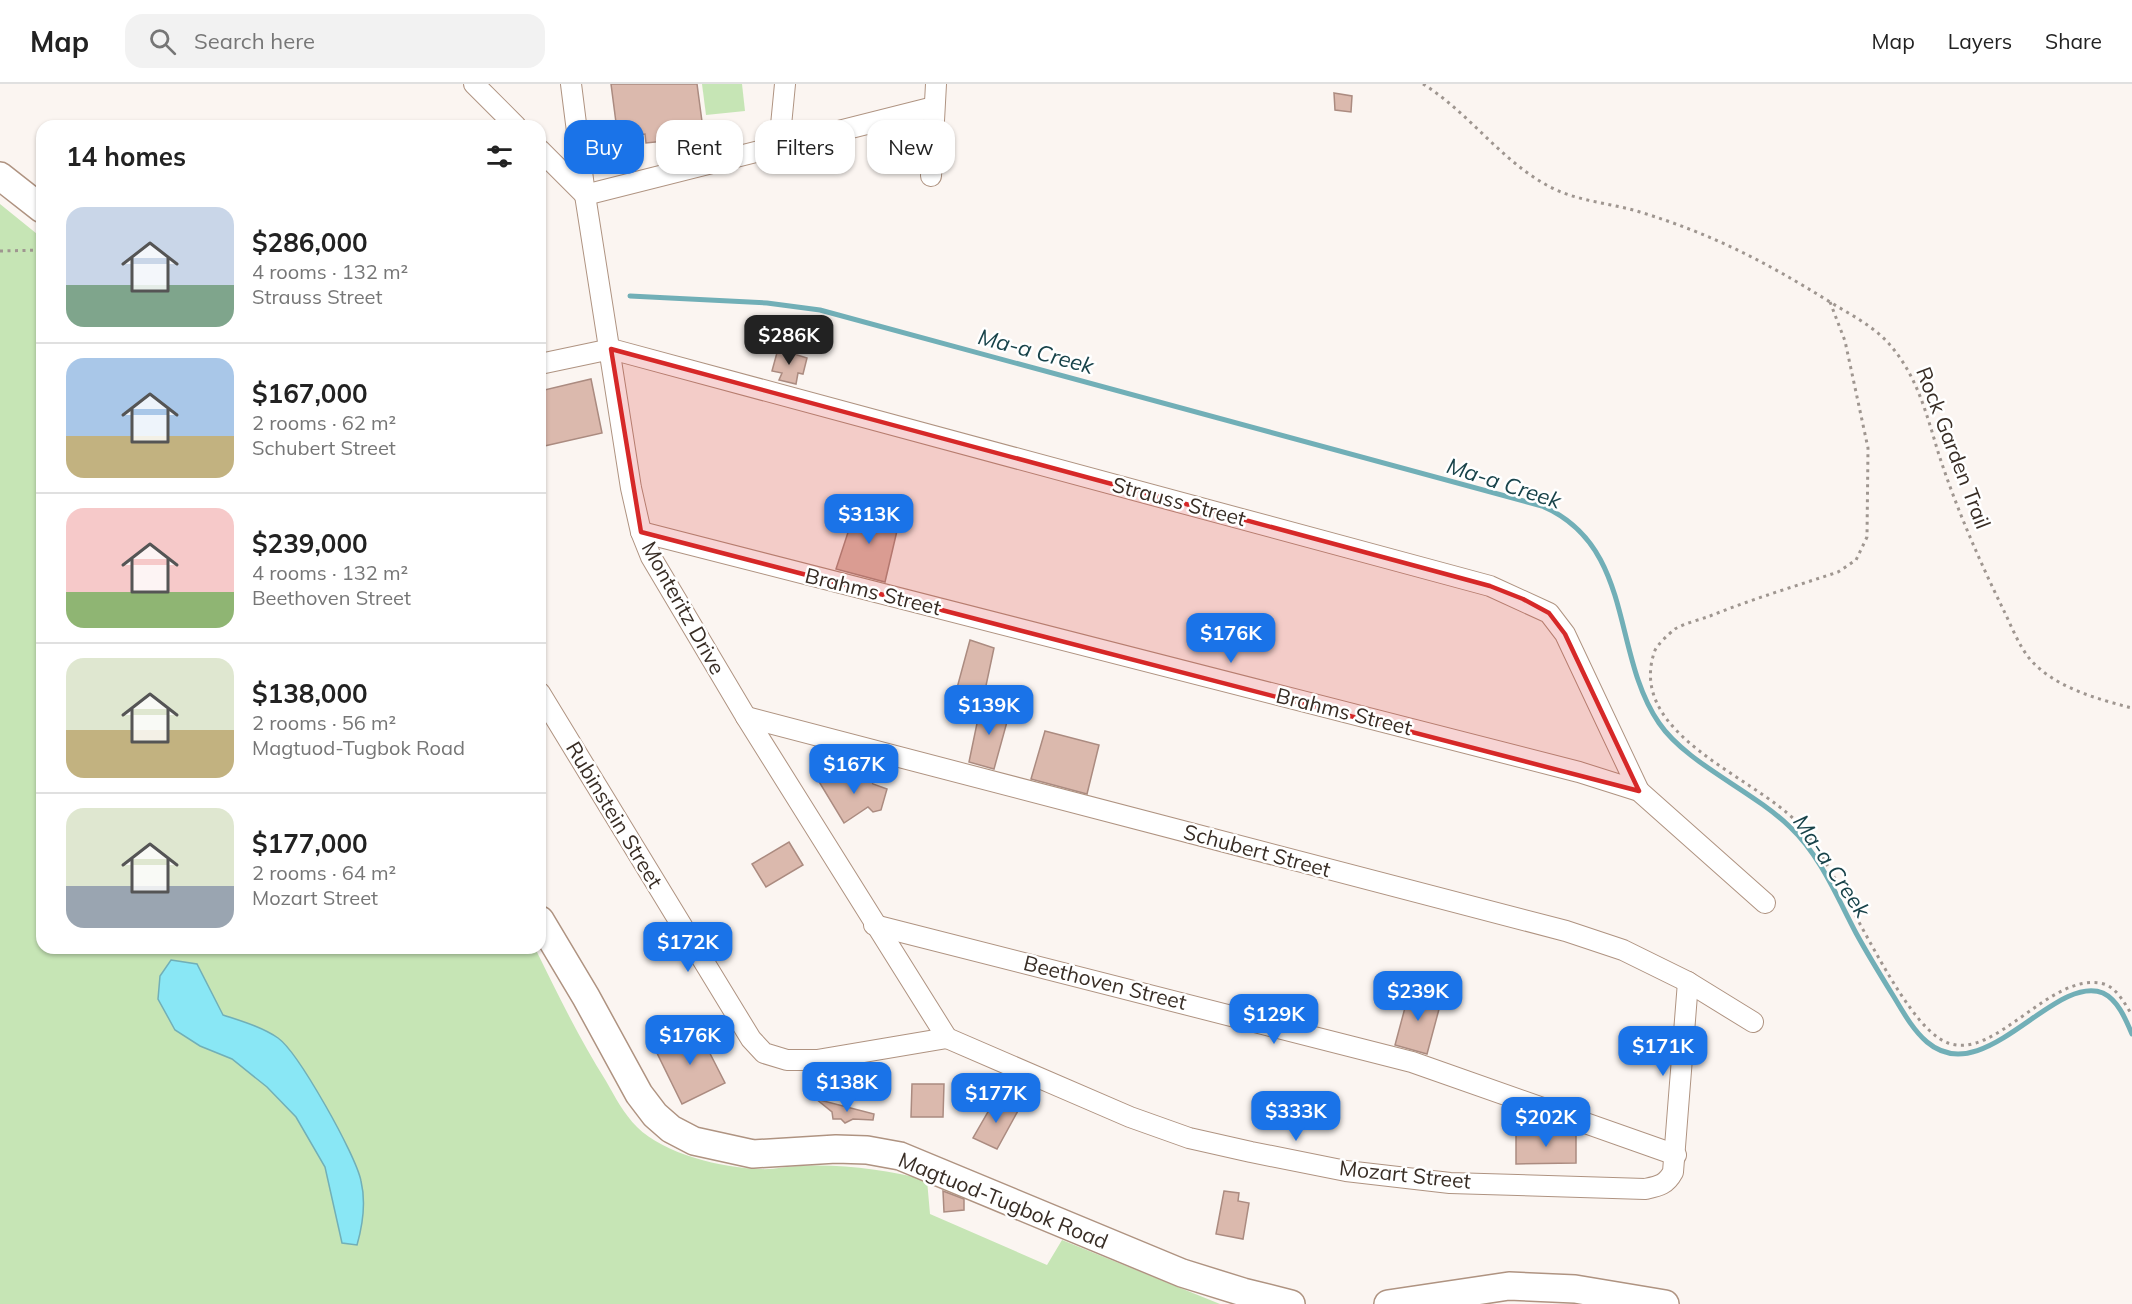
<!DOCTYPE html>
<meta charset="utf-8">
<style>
:root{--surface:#fff;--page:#f2f2f2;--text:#222;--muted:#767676;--line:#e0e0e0;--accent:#1a73e8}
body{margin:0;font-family:Mulish,sans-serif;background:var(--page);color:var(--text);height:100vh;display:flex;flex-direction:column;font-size:22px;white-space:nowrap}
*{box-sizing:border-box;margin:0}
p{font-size:20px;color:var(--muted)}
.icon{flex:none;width:33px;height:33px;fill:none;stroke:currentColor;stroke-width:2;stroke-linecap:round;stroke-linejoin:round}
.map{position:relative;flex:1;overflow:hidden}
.details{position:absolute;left:36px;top:36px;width:510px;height:834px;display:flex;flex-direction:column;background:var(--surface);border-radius:18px;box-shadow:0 2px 4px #0004}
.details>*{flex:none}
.guide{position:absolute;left:564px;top:36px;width:570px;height:54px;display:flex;gap:12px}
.price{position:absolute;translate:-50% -51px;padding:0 14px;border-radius:12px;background:var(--accent);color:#fff;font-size:20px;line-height:39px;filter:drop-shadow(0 2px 3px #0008)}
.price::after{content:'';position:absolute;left:50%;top:36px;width:18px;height:14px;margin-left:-9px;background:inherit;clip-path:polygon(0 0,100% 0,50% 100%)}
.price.current{background:#222;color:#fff}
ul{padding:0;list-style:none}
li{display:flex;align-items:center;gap:18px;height:150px;padding:0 30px}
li+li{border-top:2px solid var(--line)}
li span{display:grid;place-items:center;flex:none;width:168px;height:120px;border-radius:18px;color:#555}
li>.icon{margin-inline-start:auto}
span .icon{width:72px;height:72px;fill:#fffc;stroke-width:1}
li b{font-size:26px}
h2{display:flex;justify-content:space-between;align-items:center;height:72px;padding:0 30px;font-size:26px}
.tag{padding:0 21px;border-radius:18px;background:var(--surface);box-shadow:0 2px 4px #0004;font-size:21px;line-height:54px}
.tag.current{background:var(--accent);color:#fff}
header{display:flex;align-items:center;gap:36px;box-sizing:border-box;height:84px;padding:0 30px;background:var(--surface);border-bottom:2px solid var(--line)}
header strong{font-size:28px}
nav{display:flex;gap:33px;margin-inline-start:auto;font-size:21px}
.search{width:420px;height:54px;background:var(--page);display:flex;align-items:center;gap:15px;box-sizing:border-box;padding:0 21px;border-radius:18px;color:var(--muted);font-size:22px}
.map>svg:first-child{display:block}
</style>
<header>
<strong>Map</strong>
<div class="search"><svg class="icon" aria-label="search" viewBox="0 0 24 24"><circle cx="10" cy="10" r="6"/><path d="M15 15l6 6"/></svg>Search here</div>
<nav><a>Map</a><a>Layers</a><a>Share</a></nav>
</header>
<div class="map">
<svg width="2132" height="1220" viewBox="0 0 2132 1220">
<rect width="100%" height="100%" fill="#fbf5f1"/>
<g fill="#c6e5b5">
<path d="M702 0H742L745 27 706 31Z"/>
<path d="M0 120 42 154V864H535C557 909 579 954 606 997 615 1013 624 1030 637 1043 664 1070 722 1084 760 1085 773 1086 787 1082 801 1082 844 1080 886 1086 927 1096L930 1130 1047 1181 1062 1156 1220 1220H0Z"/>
</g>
<path fill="#89e7f5" stroke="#71afb7" stroke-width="1.5" d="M171 876 197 880 223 931C241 937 262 943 278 954 298 968 356 1071 361 1097 366 1118 363 1140 357 1161L342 1159 325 1083 296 1033 267 1003 232 975 200 962 175 946 158 915 160 892Z"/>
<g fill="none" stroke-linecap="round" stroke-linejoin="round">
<path stroke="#71afb7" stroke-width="5" d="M630 212 767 219 820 226 1542 422C1635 462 1611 570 1659 639 1687 680 1752 706 1790 743 1820 771 1837 813 1856 849 1868 871 1881 892 1894 913 1903 928 1913 946 1927 958 1984 1007 2054 889 2103 909 2118 916 2126 936 2132 950"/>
</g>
<g fill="#dbb9ad" stroke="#ab8b80" stroke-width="1.5">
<path d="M611 0H697L703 45 673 49 674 56 646 59 645 50 618 54Z"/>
<path d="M1334 9 1352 12 1351 28 1335 26Z"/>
<path d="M778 265 807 274 803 290 798 289 796 300 779 296 782 289 772 287Z"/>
<path d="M591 295 602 349 540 363V307Z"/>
<path d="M856 424 900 434 885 498 836 485Z"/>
<path d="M970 556 994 564 984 611 957 604Z"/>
<path d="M981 620 1010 627 994 685 969 678Z"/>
<path d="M1045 647 1099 661 1087 710 1031 695Z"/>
<path d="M865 686 873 700 887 705 881 726 873 728 868 723 844 739 818 696 839 691 843 698Z"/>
<path d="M789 758 803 781 766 803 752 780Z"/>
<path d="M1410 905 1442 914 1427 970 1395 961Z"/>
<path d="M697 944 725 999 682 1020 655 965Z"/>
<path d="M912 1000H944L943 1033H911Z"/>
<path d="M996 1014 1019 1025 997 1065 973 1054Z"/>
<path d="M816 1015 874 1030 873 1036 853 1035 845 1039 841 1035H833L832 1028Z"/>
<path d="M1516 1049H1576V1079L1516 1080Z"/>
<path d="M943 1107 964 1115V1126L944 1128Z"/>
<path d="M1224 1107 1239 1109 1238 1117 1249 1119 1243 1155 1216 1150Z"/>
</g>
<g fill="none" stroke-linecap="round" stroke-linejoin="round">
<g stroke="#af9381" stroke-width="22">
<g id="minor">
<path d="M474 0 516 42"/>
<path d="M571 0 585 111 631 404 641 448 651 473 746 633 947 954"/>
<path d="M779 62 785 0"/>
<path d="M540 66 585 111 934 23"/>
<path d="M931 92 936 0"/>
<path d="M540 280 611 265 1490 502 1549 529 1565 550 1639 707"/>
<path d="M641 448 1579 688 1639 707 1765 819"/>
<path d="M540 609 751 955 764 969 787 976H817L947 954"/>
<path d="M746 633 1566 847 1623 866 1688 898 1753 938"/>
<path d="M874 841 1412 978 1676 1071"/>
<path d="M947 954 1130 1033 1189 1054 1251 1068 1346 1087 1450 1099 1645 1105C1659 1102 1666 1101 1673 1088L1688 898"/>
</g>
</g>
<g stroke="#af9381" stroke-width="30">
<g id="secondary">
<path d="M0 92 42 125"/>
<path d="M540 836 586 913 639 1010 655 1031 671 1045 694 1057 753 1070 836 1065 867 1066 900 1072 1182 1189 1243 1208 1291 1220"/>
<path d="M1388 1220 1509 1202 1575 1205 1665 1220"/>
</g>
</g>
<g stroke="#9f9690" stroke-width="3" stroke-dasharray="3 4.5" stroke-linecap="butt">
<path d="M1423 0C1473 31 1506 85 1561 108 1586 118 1614 120 1640 128 1712 150 1766 178 1830 218 1851 231 1874 242 1891 262 1918 294 1927 332 1939 371 1956 423 1979 476 2003 525 2011 541 2018 560 2029 574 2053 603 2097 615 2132 624"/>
<path d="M0 167 42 166"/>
<path d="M1830 218 1845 257 1868 364 1867 453 1856 476 1838 488C1796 502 1752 515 1710 532 1699 536 1685 539 1675 545 1669 550 1656 561 1654 569 1628 650 1751 691 1797 738 1841 785 1899 941 1948 959 1996 977 2051 886 2104 900 2117 904 2125 920 2132 931"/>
</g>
<use href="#minor" stroke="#fff" stroke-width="20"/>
<use href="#secondary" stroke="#fff" stroke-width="27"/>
</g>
<path fill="#d62828" fill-opacity="0.2" stroke="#d62828" stroke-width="4.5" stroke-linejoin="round" d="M611 265 1490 502 1523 515 1549 529 1565 550 1639 707 641 448Z"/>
<g text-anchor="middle" stroke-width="5" stroke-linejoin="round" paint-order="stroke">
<g font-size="21" fill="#382d25" stroke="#fff">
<text transform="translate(1953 364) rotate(69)" y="7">Rock Garden Trail</text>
<text transform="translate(1179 418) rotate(15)" y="7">Strauss Street</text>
<text transform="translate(873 508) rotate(14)" y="7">Brahms Street</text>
<text transform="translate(683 524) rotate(61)" y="7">Monteritz Drive</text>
<text transform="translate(1344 628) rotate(14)" y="7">Brahms Street</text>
<text transform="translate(614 731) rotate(59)" y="7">Rubinstein Street</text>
<text transform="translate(1257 767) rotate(15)" y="7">Schubert Street</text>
<text transform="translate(1105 899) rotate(14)" y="7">Beethoven Street</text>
<text transform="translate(1405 1091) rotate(6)" y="7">Mozart Street</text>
<text transform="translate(1003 1117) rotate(22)" y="7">Magtuod-Tugbok Road</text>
</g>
<g font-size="22" font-style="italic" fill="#18434a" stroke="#fff">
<text transform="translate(1036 267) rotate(15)" y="8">Ma-a Creek</text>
<text transform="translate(1504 399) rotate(18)" y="8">Ma-a Creek</text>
<text transform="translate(1832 782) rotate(56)" y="8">Ma-a Creek</text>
</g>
</g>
</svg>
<b class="price current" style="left:789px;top:282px">$286K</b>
<b class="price" style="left:869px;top:461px">$313K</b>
<b class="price" style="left:1231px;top:580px">$176K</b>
<b class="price" style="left:989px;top:652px">$139K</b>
<b class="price" style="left:854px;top:711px">$167K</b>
<b class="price" style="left:688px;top:889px">$172K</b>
<b class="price" style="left:1418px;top:938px">$239K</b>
<b class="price" style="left:1274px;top:961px">$129K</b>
<b class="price" style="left:690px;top:982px">$176K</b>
<b class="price" style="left:1663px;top:993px">$171K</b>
<b class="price" style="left:847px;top:1029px">$138K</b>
<b class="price" style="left:996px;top:1040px">$177K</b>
<b class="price" style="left:1296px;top:1058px">$333K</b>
<b class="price" style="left:1546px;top:1064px">$202K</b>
<div class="guide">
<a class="tag current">Buy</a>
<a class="tag">Rent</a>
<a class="tag">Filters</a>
<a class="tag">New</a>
</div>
<section class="details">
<h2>14 homes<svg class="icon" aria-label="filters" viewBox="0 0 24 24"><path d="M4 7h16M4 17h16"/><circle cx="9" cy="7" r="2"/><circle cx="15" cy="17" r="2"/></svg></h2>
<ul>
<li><span style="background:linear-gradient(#c9d6e8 65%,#7fa58c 0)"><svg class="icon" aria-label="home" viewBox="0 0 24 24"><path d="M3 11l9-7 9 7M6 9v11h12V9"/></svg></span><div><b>$286,000</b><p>4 rooms · 132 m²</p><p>Strauss Street</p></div></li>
<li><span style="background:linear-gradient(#a9c7e8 65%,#c2b280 0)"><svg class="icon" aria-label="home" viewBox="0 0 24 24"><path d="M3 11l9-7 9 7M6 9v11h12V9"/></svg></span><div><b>$167,000</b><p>2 rooms · 62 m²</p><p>Schubert Street</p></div></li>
<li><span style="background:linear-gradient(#f6c9c9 70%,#8fb573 0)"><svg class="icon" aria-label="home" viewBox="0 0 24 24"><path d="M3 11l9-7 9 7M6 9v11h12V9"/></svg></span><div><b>$239,000</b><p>4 rooms · 132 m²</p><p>Beethoven Street</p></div></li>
<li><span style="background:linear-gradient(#dfe7d0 60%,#c2b280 0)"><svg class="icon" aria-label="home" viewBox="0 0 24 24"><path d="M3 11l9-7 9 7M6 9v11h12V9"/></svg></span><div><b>$138,000</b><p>2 rooms · 56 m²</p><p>Magtuod-Tugbok Road</p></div></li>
<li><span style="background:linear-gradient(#dfe7d0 65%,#9aa5b1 0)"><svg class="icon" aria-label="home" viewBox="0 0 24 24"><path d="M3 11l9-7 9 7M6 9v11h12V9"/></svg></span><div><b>$177,000</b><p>2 rooms · 64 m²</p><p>Mozart Street</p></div></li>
</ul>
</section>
</div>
